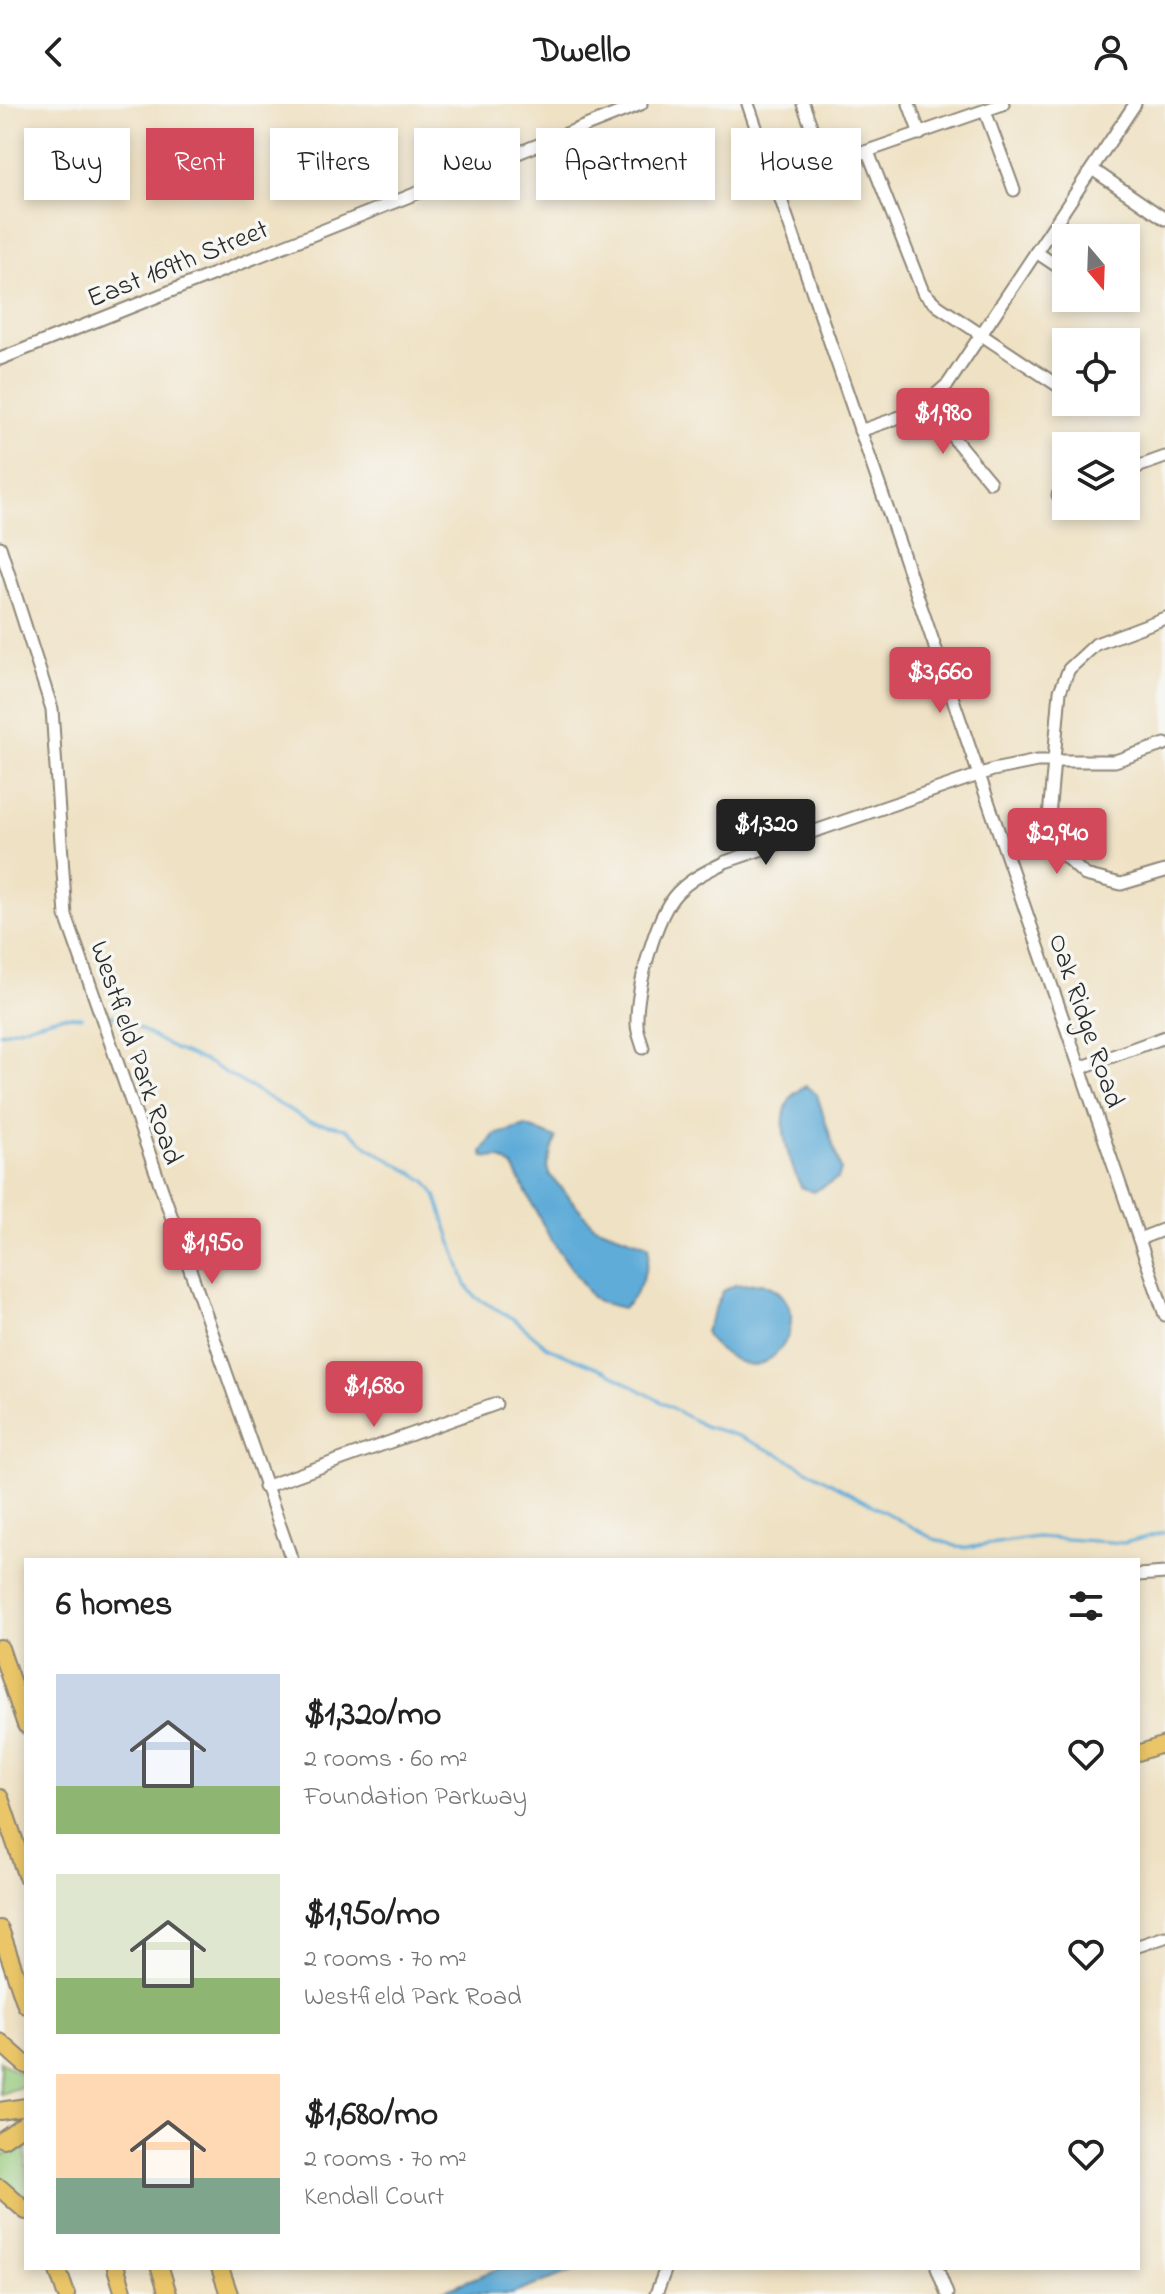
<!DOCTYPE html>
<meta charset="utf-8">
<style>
:root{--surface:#fff;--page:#f2f2f2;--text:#222;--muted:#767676;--accent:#d1495b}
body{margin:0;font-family:"Indie Flower",sans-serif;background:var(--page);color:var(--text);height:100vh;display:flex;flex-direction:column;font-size:30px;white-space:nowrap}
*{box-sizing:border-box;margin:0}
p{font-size:26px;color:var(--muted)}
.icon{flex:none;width:44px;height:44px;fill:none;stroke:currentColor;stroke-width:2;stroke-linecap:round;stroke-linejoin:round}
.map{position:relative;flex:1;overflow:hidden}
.side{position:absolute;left:24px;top:1454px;width:1116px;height:712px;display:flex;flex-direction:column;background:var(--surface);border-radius:0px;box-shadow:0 4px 12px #0003}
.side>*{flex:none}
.top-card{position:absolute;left:24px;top:24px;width:1118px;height:72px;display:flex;gap:16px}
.needle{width:52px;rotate:161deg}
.fabs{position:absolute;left:1052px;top:120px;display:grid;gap:16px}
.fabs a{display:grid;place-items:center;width:88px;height:88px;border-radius:0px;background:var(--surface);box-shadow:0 4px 12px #0003;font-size:40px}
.price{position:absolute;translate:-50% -68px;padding:0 18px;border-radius:8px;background:var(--accent);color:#fff;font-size:26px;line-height:52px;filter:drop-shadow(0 2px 4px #0008)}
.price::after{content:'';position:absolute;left:50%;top:48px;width:24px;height:18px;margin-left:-12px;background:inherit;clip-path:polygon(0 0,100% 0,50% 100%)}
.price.selected{background:#222;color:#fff}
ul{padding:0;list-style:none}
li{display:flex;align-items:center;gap:24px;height:200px;padding:0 32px}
li span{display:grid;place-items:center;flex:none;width:224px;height:160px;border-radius:0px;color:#555}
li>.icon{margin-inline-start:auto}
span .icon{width:96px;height:96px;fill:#fffc;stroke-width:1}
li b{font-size:34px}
h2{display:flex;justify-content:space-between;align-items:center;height:96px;padding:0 32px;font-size:34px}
.pill{padding:0 28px;border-radius:0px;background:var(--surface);box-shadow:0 4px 12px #0003;font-size:28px;line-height:72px}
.pill.selected{background:var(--accent);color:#fff}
header{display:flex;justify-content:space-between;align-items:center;height:104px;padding:0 32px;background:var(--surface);font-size:36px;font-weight:700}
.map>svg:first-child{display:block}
</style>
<header><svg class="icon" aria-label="back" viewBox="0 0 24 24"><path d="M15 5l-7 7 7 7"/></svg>Dwello<svg class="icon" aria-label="person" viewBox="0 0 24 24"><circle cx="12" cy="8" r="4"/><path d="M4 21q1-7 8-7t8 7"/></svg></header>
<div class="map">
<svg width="1165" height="2190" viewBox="0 0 1165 2190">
<rect width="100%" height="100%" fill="#f6f6f2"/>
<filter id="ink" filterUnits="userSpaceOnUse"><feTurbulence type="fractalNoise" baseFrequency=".0125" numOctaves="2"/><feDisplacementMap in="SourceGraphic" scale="16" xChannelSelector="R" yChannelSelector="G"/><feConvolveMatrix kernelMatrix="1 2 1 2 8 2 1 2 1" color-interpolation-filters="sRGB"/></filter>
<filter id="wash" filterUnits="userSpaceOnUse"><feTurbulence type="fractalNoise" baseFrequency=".006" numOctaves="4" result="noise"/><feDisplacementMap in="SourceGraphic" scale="32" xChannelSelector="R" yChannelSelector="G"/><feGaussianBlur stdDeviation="1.8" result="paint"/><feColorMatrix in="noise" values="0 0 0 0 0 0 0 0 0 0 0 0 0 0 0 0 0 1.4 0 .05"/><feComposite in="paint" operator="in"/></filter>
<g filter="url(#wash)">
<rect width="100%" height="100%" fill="#efe1c3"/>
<g fill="#95c97a" stroke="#607a52" stroke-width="2">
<path d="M0 1957 26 1973V1981L0 1990Z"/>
<path d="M26 2043V2096L0 2076V2052Z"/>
</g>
<g fill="#5eacd8" stroke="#446c82" stroke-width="2">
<path d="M806 982 817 991 841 1066 838 1075 813 1088 801 1083C788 1055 767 1000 806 982Z"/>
<path d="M526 1022 556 1034 547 1062 549 1070 594 1122 648 1141C652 1157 637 1195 623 1204L599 1198 591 1192 550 1134 513 1063 500 1054 484 1053 482 1048 494 1031Z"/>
<path d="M762 1179C812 1195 790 1258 751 1262 735 1258 709 1243 705 1227L723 1187 735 1181Z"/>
<path d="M500 2164H580L512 2190H434Z"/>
</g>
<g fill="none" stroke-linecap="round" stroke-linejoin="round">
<g stroke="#5eacd8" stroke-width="3">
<path d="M110 911 127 917 174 945 207 958 308 1017 346 1024 370 1044 426 1077 436 1091 466 1181 475 1193 514 1215 547 1243 606 1267 704 1322 739 1332 780 1351 934 1435 964 1444 1036 1433 1124 1439 1165 1428"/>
<path d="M0 929 62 912 82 913"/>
</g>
</g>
</g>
<g filter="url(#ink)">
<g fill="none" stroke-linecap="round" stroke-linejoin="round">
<g stroke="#8d8677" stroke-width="15">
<g id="minor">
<path d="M748 0 1165 1211"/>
<path d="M803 0 822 52 833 59 1003 0"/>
<path d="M909 0 920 30"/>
<path d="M985 7 1014 86"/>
<path d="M868 48 923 188 938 202 1057 281"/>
<path d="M1092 65 1165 115"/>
<path d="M1036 148 1066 168"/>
<path d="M1105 194 1112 198"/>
<path d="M0 255 641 0"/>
<path d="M926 301 990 378"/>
<path d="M860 327 917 307 948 280 1135 0"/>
<path d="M1126 367 1165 353"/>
<path d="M1058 391 1066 388"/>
<path d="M0 443 52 605 66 812 292 1456"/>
<path d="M1165 514 1096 540 1069 565 1060 587 1049 713 1057 745 1085 771 1121 780 1165 767"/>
<path d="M643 944C641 936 637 928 637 920 636 887 655 812 677 789 691 774 708 767 725 758L993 666 1037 657H1115L1165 640"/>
<path d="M1080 964 1165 933"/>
<path d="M1139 1135 1165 1125"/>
<path d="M264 1383 496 1300"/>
<path d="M1138 1471 1165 1469"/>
<path d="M1138 1842 1165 1833"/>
<path d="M937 2164 947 2190"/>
<path d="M656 2190 666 2164"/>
</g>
</g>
<g stroke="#8d8677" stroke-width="18">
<path id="major" d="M1138 1649 1165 1640"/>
</g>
<g stroke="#8d8677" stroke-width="20">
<g id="highway">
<path d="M0 1544 26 1621"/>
<path d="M0 1694 26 1771"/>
<path d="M0 1825 26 1901"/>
<path d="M0 1938 26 1961"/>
<path d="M0 2007 26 2003"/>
<path d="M3 2035 26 2019"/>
<path d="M0 2084 26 2107"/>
<path d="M57 2164 66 2190"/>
<path d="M116 2164 124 2190"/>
<path d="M160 2164 168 2190"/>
<path d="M220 2164 229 2190"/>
</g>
</g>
<use href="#minor" stroke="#fff" stroke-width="11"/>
<use href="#major" stroke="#ebc669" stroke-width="14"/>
<use href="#highway" stroke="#ebc669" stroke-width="16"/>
</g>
</g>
<g text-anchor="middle" stroke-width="7" stroke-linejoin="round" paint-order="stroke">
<g font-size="28" fill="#2b2b2b" stroke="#f6f6f2">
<text transform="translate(177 158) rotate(-22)" y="10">East 169th Street</text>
<text transform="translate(1088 916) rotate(71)" y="10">Oak Ridge Road</text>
<text transform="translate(138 948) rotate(71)" y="10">Westfield Park Road</text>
</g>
</g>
</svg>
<div class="fabs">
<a><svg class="needle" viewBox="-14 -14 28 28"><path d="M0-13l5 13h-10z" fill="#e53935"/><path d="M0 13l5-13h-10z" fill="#767676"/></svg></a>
<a><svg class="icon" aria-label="locate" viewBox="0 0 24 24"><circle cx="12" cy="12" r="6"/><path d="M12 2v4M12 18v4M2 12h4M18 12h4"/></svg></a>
<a><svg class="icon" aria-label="layers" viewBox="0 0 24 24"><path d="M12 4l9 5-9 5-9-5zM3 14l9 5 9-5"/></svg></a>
</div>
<b class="price" style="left:943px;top:352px">$1,980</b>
<b class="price" style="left:940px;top:611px">$3,660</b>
<b class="price selected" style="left:766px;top:763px">$1,320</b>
<b class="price" style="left:1057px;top:772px">$2,940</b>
<b class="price" style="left:212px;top:1182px">$1,950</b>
<b class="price" style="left:374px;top:1325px">$1,680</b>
<div class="top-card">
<a class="pill">Buy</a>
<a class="pill selected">Rent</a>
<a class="pill">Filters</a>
<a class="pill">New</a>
<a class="pill">Apartment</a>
<a class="pill">House</a>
</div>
<section class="side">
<h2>6 homes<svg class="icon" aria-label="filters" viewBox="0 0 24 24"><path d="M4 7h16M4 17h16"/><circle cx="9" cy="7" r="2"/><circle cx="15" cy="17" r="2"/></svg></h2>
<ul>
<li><span style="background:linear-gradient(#c9d6e8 70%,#8fb573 0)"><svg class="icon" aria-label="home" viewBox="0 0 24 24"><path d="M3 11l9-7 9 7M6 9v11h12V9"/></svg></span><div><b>$1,320/mo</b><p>2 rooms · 60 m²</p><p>Foundation Parkway</p></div><svg class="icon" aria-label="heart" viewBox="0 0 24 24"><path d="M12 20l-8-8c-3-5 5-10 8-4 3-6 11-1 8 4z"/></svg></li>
<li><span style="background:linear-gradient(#dfe7d0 65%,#8fb573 0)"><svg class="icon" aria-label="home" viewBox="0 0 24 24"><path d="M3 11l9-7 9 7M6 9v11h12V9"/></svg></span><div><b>$1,950/mo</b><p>2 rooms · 70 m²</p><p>Westfield Park Road</p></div><svg class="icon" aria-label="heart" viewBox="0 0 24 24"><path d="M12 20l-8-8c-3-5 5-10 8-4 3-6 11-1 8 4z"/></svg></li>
<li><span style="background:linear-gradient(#ffd9b3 65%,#7fa58c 0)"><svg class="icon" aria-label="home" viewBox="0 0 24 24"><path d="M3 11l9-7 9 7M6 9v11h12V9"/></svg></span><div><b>$1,680/mo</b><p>2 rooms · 70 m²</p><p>Kendall Court</p></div><svg class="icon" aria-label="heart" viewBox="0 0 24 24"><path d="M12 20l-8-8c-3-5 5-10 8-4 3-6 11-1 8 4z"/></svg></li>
</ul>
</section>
</div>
